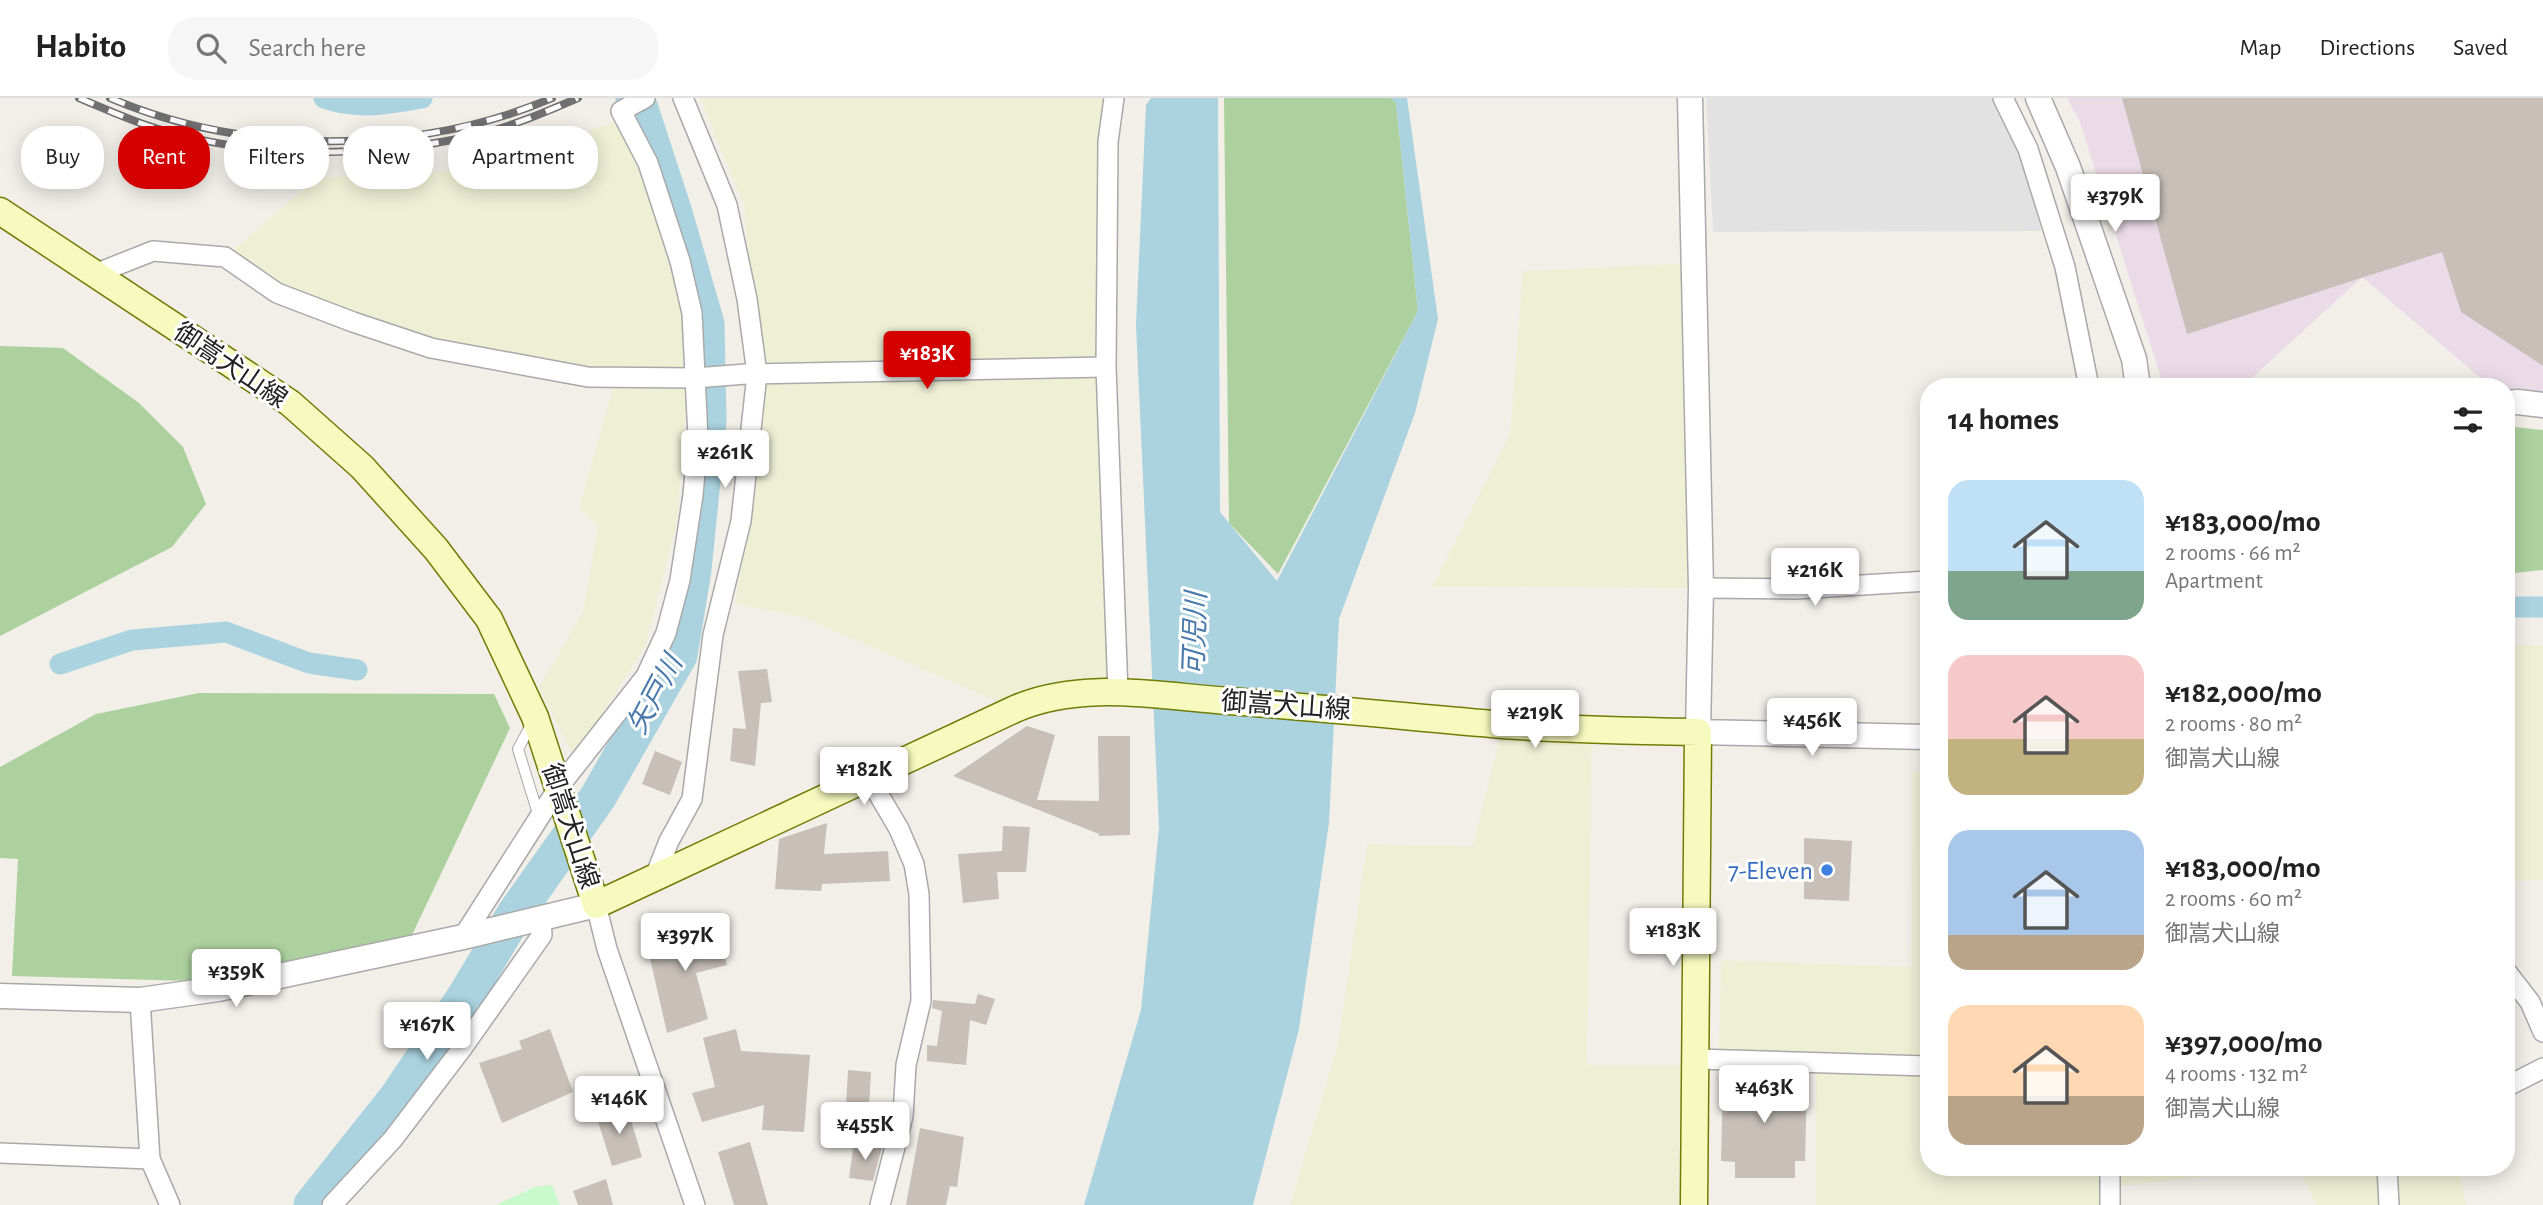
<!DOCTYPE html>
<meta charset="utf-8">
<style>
:root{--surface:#fff;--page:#f6f6f6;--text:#222;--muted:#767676;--line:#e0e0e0;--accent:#d40000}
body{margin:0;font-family:"Alegreya Sans","Noto Sans JP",sans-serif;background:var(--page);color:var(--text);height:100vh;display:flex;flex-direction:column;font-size:26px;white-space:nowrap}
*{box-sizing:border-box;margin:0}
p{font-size:23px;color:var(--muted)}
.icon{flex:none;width:38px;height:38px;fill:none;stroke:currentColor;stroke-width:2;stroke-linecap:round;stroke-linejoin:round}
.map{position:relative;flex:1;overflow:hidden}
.drawer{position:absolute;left:1920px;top:280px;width:595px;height:798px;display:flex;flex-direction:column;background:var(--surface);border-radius:28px;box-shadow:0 4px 18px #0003}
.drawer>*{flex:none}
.hud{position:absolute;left:21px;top:28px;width:665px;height:63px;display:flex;gap:14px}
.price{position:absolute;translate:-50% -60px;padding:0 16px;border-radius:7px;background:#fff;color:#222;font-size:23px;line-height:46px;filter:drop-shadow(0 2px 4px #0008)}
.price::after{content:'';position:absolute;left:50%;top:42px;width:21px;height:16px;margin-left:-10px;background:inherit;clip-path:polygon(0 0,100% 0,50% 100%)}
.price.selected{background:var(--accent);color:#fff}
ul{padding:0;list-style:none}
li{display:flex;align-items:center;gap:21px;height:175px;padding:0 28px}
li span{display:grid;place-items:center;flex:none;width:196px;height:140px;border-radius:21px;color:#555}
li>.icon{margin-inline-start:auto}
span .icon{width:84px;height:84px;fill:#fffc;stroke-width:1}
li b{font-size:30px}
h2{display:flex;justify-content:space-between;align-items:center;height:84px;padding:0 28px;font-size:30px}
.pill{padding:0 24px;border-radius:28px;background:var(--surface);box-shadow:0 4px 18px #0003;font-size:24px;line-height:63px}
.pill.selected{background:var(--accent);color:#fff}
header{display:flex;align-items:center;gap:42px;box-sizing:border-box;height:98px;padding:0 35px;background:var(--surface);border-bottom:2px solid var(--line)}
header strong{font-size:33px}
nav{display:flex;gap:38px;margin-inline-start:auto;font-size:24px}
.search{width:490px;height:63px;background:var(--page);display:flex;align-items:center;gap:18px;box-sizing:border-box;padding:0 24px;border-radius:28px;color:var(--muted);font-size:26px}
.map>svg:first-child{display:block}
</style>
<header>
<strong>Habito</strong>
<div class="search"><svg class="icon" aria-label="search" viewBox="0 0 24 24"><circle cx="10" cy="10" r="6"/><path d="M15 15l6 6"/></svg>Search here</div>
<nav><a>Map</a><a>Directions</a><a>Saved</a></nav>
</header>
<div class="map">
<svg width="2543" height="1107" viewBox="0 0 2543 1107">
<rect width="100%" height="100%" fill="#f2efe9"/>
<path fill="#ebdbe8" d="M2067 0H2543V305L2506 296V289H2491L2362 179 2242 289H2164L2080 24Z"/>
<g fill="#eef0d5">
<path d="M700 0H1114L1108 44 1118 595 1015 611 802 519 735 506 750 413 757 276 744 107Z"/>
<path d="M619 22 679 180 687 296 677 424 645 549 574 659 539 589 583 514 598 429 579 410 616 280 353 224 225 159 318 79 414 78 514 62Z"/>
<path d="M1692 165 1701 490 1432 489 1510 337 1523 173Z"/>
<path d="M2506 547H2543V782L2506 783Z"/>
<path d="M1503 627 1592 632 1587 967H1681L1685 1107H1290L1338 947 1367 746 1473 748Z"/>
<path d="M1913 673 1928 674V1069H2291L2102 1090V1107H1816V956L1719 951 1721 862 1911 869Z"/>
<path d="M2297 1069H2459L2466 1107H2317Z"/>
</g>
<g fill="#add19e">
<path d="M1224 0H1391L1396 5 1418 213 1278 476 1229 425Z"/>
<path d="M0 248 63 250 139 305 183 349 206 406 172 449 0 538Z"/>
<path d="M2506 328 2543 332V472L2506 476Z"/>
<path d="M199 595 494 596 510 630 412 837 191 883 12 878 18 761 0 760V669L96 616Z"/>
</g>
<path fill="#c8facc" d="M552 1087 560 1107H496L535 1089Z"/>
<path fill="#e2e2e2" d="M1706 0H1991L2020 50 2041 133 1713 134Z"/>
<path fill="#aad3df" d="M1151 0H1218L1220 414 1277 483 1418 213 1396 5 1391 0H1407L1438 221 1415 315 1339 521 1329 725 1299 931 1253 1107H1084L1141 912 1159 730 1136 227 1146 7Z"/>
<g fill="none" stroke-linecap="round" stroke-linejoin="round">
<g stroke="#aad3df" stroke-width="21">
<path d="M324 0C356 12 389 6 422 0"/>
<path d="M2506 509H2543"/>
<path d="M60 566 132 542 226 534 309 565 357 572"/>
</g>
<path stroke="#aad3df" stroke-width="37" d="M312 1107 397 1000 465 899 515 816 598 699 679 557 693 472 708 323 706 226 673 112 640 11 634 0"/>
</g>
<g fill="#c7bfb8">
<path d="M2122 0H2543V268L2461 214 2442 154 2187 236Z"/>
<path d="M767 571 772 604 761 605 755 668 730 663 733 630 746 631 738 573Z"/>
<path d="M1027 628 1055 637 1037 702 1099 703 1098 638H1130V737L1099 738V736L953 678Z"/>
<path d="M655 653 682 664 670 697 642 686Z"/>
<path d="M827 725 824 756 888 753 890 783 822 786 821 793 775 791 779 741Z"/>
<path d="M1003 728 1030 729 1026 774H997L999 801 963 805 958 756 1002 753Z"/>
<path d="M1804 740 1852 743 1849 803 1804 801Z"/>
<path d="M716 821 727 867 696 875 708 921 667 935 647 847 699 833 697 826Z"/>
<path d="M978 896 995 901 986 927 970 922 966 967 927 963V947L937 948 942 913 932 910 933 902 975 906Z"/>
<path d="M550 931 573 994 502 1025 479 965 522 951 519 943Z"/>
<path d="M736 931 741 953 810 957 804 1034 762 1032 764 1007 702 1024 692 995 715 989 703 940Z"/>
<path d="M848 972 871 974 869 1009 846 1008Z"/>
<path d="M1723 978 1807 980 1805 1063H1795V1080H1735V1064L1721 1063Z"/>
<path d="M627 1009 642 1059 612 1068 596 1017Z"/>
<path d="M920 1030 964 1039 957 1089 950 1088 946 1107H906Z"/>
<path d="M750 1044 768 1107H734L718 1054Z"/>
<path d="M854 1044 882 1049 873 1083 849 1080Z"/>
<path d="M606 1081 613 1107H578L573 1093Z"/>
</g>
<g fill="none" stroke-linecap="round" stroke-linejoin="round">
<g stroke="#a9a9a9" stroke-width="12">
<path id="service" d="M532 625 518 651 539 719"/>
</g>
<g stroke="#a9a9a9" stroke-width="22">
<g id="minor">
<path d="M1114 0 1108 44 1106 269 1118 595"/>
<path d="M2003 0 2028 51 2065 169 2089 289"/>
<path d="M95 176 153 153 225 159 277 195 353 224 431 250 588 279 695 280 746 276 1106 269"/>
<path d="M1701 490 1796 491 1928 483"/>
<path d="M869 680 899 731 914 766 919 796 921 903 906 967 903 1018 880 1107"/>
<path d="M654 781 669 743 692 701 713 537 741 423 757 276 747 201 727 107 683 0"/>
<path d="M596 807 607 851 695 1107"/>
<path d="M463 839 558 690 646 578 666 535 680 482 693 397 698 340 692 215 680 163 648 65 621 13 645 0"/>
<path d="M2506 873 2530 904 2543 934"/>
<path d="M140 902 150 1061 170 1107"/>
<path d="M1696 961 1928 968"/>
<path d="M2506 989 2543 970"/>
<path d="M0 1055 150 1061"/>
<path d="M2110 1069V1107"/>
<path d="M2387 1069 2389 1107"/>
<path d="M332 1107 393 1041 463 949 542 837 541 820"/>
</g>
</g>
<g stroke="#a9a9a9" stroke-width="27">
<g id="tertiary">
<path d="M1690 0 1701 490 1698 634 1928 639"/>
<path d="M2038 0 2068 69 2134 261 2138 289"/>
<path d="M2506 305 2518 304 2543 307"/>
<path d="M0 898 140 902 218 891 463 839 596 807"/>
</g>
</g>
<g stroke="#707d05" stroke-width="29">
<path id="secondary" d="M0 113 290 305 362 369 436 451 489 521 535 619 596 807 1015 611C1081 582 1158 598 1229 603 1320 610 1411 619 1503 627 1568 632 1633 633 1698 634L1694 1107"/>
</g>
<use href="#service" stroke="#fff" stroke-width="10"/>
<use href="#minor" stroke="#fff" stroke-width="19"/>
<use href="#tertiary" stroke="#fff" stroke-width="24"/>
<use href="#secondary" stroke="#f7fabf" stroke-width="26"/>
<g stroke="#707070" stroke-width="8">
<g id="rail">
<path d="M79 0C100 9 121 18 143 26 241 60 362 61 463 40 503 32 541 16 578 0"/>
<path d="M110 0C244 57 417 58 552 0"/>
</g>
</g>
<use href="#rail" stroke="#fff" stroke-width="5" stroke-dasharray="16" stroke-linecap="butt"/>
</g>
<circle fill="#3f7fe0" stroke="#fff" stroke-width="2.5" cx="1827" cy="772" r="7"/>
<g text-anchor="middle" stroke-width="6" stroke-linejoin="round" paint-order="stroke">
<g font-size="26" fill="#222" stroke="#fff">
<text transform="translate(231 267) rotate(34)" y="9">御嵩犬山線</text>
<text transform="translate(1286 607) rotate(4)" y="9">御嵩犬山線</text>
<text transform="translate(571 728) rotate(72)" y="9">御嵩犬山線</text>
</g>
<g font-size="26" fill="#366cbe" stroke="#fff" text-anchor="end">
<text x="1813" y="781">7-Eleven</text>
</g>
<g font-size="28" font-style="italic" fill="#4a7aab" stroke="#fff">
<text transform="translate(1194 536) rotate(-88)" y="10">可児川</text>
<text transform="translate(654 596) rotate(-62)" y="10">矢戸川</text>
</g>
</g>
</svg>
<b class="price" style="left:2115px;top:136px">¥379K</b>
<b class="price selected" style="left:927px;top:293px">¥183K</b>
<b class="price" style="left:725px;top:392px">¥261K</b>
<b class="price" style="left:1815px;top:510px">¥216K</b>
<b class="price" style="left:1535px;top:652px">¥219K</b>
<b class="price" style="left:1812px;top:660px">¥456K</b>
<b class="price" style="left:864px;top:709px">¥182K</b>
<b class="price" style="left:1673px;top:870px">¥183K</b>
<b class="price" style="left:685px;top:875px">¥397K</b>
<b class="price" style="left:236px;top:911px">¥359K</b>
<b class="price" style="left:427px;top:964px">¥167K</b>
<b class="price" style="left:1764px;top:1027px">¥463K</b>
<b class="price" style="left:619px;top:1038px">¥146K</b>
<b class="price" style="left:865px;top:1064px">¥455K</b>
<div class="hud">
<a class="pill">Buy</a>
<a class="pill selected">Rent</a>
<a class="pill">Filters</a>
<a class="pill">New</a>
<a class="pill">Apartment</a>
</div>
<section class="drawer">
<h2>14 homes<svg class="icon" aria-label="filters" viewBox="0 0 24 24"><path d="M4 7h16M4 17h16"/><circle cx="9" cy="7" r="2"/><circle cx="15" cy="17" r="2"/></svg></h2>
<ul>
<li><span style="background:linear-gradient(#bfe0f5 65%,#7fa58c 0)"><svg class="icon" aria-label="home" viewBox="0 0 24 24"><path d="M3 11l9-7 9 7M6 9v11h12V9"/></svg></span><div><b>¥183,000/mo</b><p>2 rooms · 66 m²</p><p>Apartment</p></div></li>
<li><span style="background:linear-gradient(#f6c9c9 60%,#c2b280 0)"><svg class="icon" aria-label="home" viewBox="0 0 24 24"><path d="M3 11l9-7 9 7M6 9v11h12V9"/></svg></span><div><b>¥182,000/mo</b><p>2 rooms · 80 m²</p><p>御嵩犬山線</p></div></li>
<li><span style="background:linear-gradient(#a9c7e8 75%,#b9a48a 0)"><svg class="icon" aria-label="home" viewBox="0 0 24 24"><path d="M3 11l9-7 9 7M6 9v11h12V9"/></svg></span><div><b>¥183,000/mo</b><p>2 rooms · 60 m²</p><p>御嵩犬山線</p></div></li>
<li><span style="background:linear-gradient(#ffd9b3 65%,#b9a48a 0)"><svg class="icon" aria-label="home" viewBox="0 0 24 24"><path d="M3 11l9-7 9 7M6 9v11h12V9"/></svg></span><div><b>¥397,000/mo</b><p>4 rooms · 132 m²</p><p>御嵩犬山線</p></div></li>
</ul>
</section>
</div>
